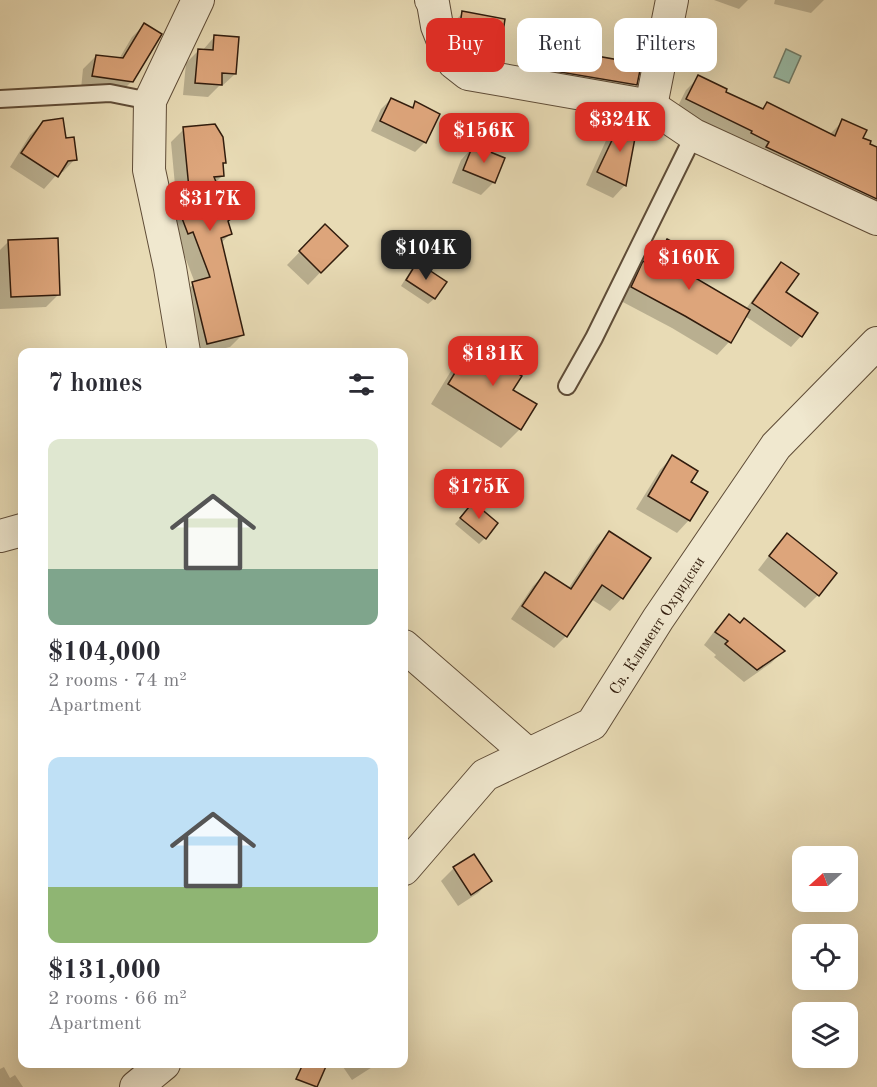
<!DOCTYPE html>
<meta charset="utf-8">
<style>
:root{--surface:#fff;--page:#f7f7f7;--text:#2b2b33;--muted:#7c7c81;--accent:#d93025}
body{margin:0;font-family:"Old Standard TT",serif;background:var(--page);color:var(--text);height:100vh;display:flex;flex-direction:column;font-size:22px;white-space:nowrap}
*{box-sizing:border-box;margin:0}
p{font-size:20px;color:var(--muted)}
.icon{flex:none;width:33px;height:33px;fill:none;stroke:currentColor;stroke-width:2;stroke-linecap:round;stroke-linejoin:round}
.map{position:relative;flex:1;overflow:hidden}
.details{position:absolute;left:18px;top:348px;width:390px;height:720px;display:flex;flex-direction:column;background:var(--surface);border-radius:12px;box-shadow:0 6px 24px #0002}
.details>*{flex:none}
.guide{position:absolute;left:426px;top:18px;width:360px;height:54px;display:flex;gap:12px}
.needle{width:39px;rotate:249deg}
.fabs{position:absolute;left:792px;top:846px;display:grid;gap:12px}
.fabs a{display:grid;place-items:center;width:66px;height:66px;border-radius:12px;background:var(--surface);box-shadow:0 6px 24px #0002;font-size:30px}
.price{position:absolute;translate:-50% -51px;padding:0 14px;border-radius:12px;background:var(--accent);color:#fff;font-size:20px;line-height:39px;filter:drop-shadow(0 2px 3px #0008)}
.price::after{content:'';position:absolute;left:50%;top:36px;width:18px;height:14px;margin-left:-9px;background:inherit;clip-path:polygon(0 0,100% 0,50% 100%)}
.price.on{background:#222;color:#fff}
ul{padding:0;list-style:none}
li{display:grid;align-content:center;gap:12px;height:318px;padding:0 30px}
li span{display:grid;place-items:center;height:186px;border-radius:12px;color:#555}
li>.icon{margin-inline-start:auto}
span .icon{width:108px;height:108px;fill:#fffc;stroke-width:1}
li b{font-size:26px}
h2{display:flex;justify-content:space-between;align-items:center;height:72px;padding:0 30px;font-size:26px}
.pill{padding:0 21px;border-radius:12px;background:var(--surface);box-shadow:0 6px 24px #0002;font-size:21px;line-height:54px}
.pill.on{background:var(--accent);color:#fff}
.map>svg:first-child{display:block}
</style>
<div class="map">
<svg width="877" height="1087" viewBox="0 0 877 1087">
<rect width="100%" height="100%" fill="#e8dbb5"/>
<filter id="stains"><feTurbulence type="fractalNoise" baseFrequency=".00333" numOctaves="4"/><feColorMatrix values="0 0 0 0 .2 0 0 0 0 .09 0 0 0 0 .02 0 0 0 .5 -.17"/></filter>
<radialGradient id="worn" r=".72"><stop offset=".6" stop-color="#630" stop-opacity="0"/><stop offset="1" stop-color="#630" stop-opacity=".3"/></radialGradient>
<path fill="#98bca8" stroke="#6f7c6a" stroke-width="1.5" d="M786 49 801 56 789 83 774 77Z"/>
<g fill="#0003">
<path d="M714 0H748L739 9Z"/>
<path d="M775 0H824L811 13 774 4Z"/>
<path d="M463 13 498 52 485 65 453 59 450 25Z"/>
<path d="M144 25 132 81 119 94 81 89 83 69 96 56 119 59 132 37Z"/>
<path d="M215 36 235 74 222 86H219L208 97 183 95 186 63 199 50 202 51Z"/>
<path d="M552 49 616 61 627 49 635 84 623 97 536 82 540 62Z"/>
<path d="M699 77 724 93 761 110 767 104 829 135 843 121 868 145 877 149V219L675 112 686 90Z"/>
<path d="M391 99 410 109 416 103 425 142 415 152 371 131 381 109Z"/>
<path d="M622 121 625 185 613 198 586 185 609 134Z"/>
<path d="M43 122 64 140 75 159 63 172H59L44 189 10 167 30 135Z"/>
<path d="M184 129 224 163 222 165 223 175 215 183 231 233 221 243 242 335 230 347 208 352H194L180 296 195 283 180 244 167 217 177 207 171 142Z"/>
<path d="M473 147 494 182 481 195 452 183 461 160Z"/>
<path d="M325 226 346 246 308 285 287 265Z"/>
<path d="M667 241 690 276 746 309 771 274 781 264 784 292 801 336 791 347 745 316 729 342 717 355 672 328 619 300 631 276 656 250 657 251Z"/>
<path d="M8 242 59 294 46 307 0 309V250Z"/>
<path d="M417 264 445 282 434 299 428 304 401 286 411 270Z"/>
<path d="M473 347 520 429 501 448 431 404 454 366Z"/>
<path d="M672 457 689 483V520L677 533 636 509 660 470Z"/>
<path d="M468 510 485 538 479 544 455 524Z"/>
<path d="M610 533 622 598 610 611 591 599 566 636 554 648 511 619 533 586 545 574 568 589 597 545Z"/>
<path d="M787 535 835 573 818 595 805 608 758 570 775 548Z"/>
<path d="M729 616 783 651 771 663 744 682 714 657 716 655 704 645 716 629Z"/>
<path d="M454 868 490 881 478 893 458 906 441 881Z"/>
<path d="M341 1064H377L352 1080Z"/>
<path d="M4 1067 10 1078 15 1075 23 1087H0V1069Z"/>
</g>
<g fill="#dda57b" stroke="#311c0d" stroke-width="1.5">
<path d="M462 11 505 19 500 53 465 47 459 32Z"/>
<path d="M144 23 162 34 133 82 92 76 96 55 123 58Z"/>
<path d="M214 35 239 37 236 74 222 73V85L195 83 198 49 213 50Z"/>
<path d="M552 48 625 61 626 48 644 51 637 85 548 70Z"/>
<path d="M698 75 727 89 726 92 763 109 767 102 835 136 842 119 867 130 863 138 871 141 870 144 877 147V199L766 147 769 142 751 133 752 131 686 99Z"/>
<path d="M391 98 413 108 415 101 440 114 426 143 380 121Z"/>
<path d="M63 118 66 138 74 137 77 160 68 161 58 177 21 153 43 121Z"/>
<path d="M622 119 638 122 626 186 597 172Z"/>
<path d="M215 124 223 137 226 163H223L224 176 214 177 231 219 228 221 232 234 221 238 244 335 207 344 192 282 210 277 193 232 188 234 180 213 183 212 179 203 190 199 183 127Z"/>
<path d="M473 145 505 158 495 183 463 170Z"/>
<path d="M325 224 348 246 321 273 299 251Z"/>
<path d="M58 238 60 295 11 297 8 240Z"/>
<path d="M667 239 701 257 692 276 750 310 731 343 685 316 631 287 643 261 648 264 656 248 661 251Z"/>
<path d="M417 262 447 282 435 299 406 280Z"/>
<path d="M781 262 799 274 786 292 818 313 802 337 752 303Z"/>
<path d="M472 345 522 376 513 390 537 404 521 430 448 384Z"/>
<path d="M672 455 698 471 691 482 708 492 690 521 648 496Z"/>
<path d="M473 502 498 523 486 539 460 518Z"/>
<path d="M609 531 651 558 623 599 602 585 567 637 522 606 545 572 571 589Z"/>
<path d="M787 533 837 573 819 596 769 556Z"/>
<path d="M729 614 740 623 744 618 785 651 757 670 725 644 728 641 715 632Z"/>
<path d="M474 854 492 881 471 895 453 867Z"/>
<path d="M303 1064H327L317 1087 296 1079Z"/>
</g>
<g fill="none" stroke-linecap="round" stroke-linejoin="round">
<g stroke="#5f4c37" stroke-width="20">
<g id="service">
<path d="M0 99 110 93 150 101"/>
<path d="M567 386 594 338 694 135"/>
</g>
</g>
<g stroke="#5f4c37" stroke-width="34">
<g id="minor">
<path d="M431 0 433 3 437 26 446 49 454 63 468 74 651 106 694 135 877 219"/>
<path d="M651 106 672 0"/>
<path d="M184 352 170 268 149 170 150 101 198 0"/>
<path d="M0 536 22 530"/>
<path d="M404 646 528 754"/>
<path d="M404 869 485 775 592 724 658 619 776 446 877 343"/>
<path d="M136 1087 164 1064"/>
</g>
</g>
<use href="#service" stroke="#f0e8cf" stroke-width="16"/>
<use href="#minor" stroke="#f0e8cf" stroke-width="32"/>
</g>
<g text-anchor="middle" stroke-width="4.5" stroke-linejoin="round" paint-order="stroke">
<g font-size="16" fill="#311c0d" stroke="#f0e8cf">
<text transform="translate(656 625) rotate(-57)" y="6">Св. Климент Охридски</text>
</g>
</g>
<rect width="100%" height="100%" filter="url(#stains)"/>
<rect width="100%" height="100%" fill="url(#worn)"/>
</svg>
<div class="fabs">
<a><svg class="needle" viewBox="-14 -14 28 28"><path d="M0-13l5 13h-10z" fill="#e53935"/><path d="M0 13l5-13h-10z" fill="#7c7c81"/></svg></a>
<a><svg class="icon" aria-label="locate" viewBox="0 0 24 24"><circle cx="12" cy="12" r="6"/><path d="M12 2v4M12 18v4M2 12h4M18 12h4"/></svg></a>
<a><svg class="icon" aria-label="layers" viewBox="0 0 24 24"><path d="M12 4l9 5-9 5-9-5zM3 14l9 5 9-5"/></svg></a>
</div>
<b class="price" style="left:620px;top:153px">$324K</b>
<b class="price" style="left:484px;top:164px">$156K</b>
<b class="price" style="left:210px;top:232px">$317K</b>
<b class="price on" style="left:426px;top:281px">$104K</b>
<b class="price" style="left:689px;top:291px">$160K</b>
<b class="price" style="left:493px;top:387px">$131K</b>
<b class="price" style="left:479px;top:520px">$175K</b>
<div class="guide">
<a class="pill on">Buy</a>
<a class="pill">Rent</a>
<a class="pill">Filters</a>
</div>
<section class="details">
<h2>7 homes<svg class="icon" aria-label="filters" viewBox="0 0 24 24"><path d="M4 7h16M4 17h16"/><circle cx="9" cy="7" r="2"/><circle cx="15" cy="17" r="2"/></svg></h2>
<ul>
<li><span style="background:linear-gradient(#dfe7d0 70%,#7fa58c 0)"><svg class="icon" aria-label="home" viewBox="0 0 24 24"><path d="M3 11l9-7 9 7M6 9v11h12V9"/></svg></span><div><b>$104,000</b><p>2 rooms · 74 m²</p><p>Apartment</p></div></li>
<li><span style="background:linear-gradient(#bfe0f5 70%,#8fb573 0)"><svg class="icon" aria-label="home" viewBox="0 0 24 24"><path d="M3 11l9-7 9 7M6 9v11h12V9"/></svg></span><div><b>$131,000</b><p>2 rooms · 66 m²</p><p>Apartment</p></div></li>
</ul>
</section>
</div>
